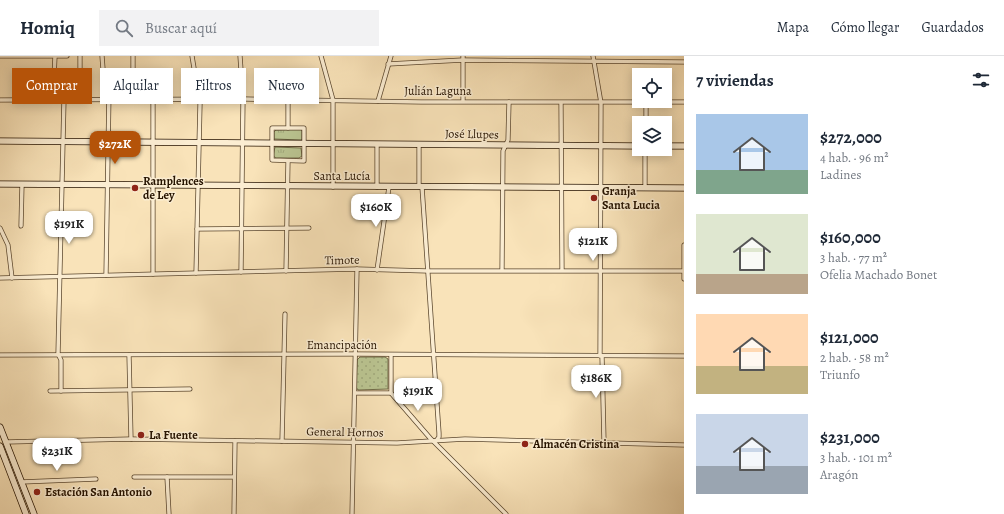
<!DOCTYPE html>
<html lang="es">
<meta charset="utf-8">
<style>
:root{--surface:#fff;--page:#f2f2f3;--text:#1f2937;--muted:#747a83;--line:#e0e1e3;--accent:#b45309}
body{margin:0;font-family:Alegreya,serif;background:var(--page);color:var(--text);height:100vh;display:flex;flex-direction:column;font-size:15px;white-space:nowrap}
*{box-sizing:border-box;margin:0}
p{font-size:13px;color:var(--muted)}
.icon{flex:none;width:22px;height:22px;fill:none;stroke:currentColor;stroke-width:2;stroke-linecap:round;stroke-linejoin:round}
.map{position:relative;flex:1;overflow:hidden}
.details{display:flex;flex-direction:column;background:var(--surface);width:320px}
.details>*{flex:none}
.guide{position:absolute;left:12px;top:12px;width:380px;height:36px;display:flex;gap:8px}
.buttons{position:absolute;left:632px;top:12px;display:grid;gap:8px}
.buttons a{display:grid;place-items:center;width:40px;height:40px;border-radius:0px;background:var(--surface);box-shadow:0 2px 10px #0003;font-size:20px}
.price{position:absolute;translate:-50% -34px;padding:0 9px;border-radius:8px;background:#fff;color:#222;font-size:13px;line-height:26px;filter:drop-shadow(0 1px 2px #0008)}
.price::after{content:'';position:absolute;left:50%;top:24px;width:12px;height:9px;margin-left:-6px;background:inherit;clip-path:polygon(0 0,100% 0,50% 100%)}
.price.current{background:var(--accent);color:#fff}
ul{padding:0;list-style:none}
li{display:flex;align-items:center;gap:12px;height:100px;padding:0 12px}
li span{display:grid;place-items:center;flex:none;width:112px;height:80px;border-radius:0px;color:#555}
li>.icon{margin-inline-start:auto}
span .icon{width:48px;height:48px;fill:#fffc;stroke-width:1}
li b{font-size:17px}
h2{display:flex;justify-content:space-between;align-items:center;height:48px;padding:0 12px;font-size:17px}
.chip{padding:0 14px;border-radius:0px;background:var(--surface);box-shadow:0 2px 10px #0003;font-size:14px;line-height:36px}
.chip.current{background:var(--accent);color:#fff}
header{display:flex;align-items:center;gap:24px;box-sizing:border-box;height:56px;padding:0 20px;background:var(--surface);border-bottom:1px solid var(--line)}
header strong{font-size:19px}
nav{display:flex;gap:22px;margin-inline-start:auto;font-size:14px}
.search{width:280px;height:36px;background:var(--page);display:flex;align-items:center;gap:10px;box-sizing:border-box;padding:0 14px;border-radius:0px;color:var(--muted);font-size:15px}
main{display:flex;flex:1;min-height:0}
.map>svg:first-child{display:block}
</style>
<header>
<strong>Homiq</strong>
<div class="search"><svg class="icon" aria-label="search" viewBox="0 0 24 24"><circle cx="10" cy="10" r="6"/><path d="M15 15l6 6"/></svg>Buscar aquí</div>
<nav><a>Mapa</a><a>Cómo llegar</a><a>Guardados</a></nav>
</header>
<main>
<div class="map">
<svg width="684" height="458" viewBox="0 0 684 458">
<defs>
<pattern id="grass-dots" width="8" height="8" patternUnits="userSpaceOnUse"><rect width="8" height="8" fill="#bac491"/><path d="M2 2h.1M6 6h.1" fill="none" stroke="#a0a87b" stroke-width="1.8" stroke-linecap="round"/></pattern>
<pattern id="park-tufts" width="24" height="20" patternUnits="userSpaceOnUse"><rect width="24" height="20" fill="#bac491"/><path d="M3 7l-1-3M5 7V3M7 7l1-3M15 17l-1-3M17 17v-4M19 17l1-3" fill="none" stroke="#a0a87b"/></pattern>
</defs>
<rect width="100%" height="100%" fill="#f9e3b9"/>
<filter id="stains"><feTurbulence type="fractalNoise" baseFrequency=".005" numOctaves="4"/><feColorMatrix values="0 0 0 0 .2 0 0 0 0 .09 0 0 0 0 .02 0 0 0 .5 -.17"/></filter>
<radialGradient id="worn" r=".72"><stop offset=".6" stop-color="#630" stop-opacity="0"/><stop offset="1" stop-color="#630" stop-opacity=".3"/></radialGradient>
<path fill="url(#grass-dots)" stroke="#706c48" d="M360 301H385L388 303V333L358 334 356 331 357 304Z"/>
<g fill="url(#park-tufts)" stroke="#706c48">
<path d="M300 73 302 75V83L301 84 274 83V76L276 74Z"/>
<path d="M275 91 301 92 302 100 299 102H276L273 100Z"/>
</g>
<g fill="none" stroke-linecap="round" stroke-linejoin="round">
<g stroke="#5b472e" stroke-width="5">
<g id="street">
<path d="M0 0H67"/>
<path d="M80 0V43"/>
<path d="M102 0 103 13 109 36 106 219"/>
<path d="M133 0V43"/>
<path d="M192 0 200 48 196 217"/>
<path d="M240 0 243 43 241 216"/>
<path d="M321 0 333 44V131"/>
<path d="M593 0 601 47 600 300"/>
<path d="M388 8 463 4 684 6"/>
<path d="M53 43 55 0"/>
<path d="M0 44 245 43 421 46H684"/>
<path d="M378 45 391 0"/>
<path d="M463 45V0"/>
<path d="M561 47 562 214"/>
<path d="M646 67V47"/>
<path d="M272 72H304V105L272 104Z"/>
<path d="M288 72V44"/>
<path d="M377 88V131"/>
<path d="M419 89V131"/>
<path d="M422 131 439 377V381L435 386"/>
<path d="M645 132V93"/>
<path d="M21 170 22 128"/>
<path d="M0 172 8 189 12 222"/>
<path d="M197 173 309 172"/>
<path d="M684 189V223"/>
<path d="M377 214 389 131"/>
<path d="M502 214 503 95 508 84 509 46"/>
<path d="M286 215 288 105"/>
<path d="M153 218V43"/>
<path d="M0 222 357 213 428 215H684"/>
<path d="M0 299 356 298 684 300"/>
<path d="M129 299 131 383"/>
<path d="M391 300V337L430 382 506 458"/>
<path d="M602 300 604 386"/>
<path d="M50 335 190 333"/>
<path d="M61 335V304L58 298 64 43"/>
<path d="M355 337H391"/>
<path d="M282 385 285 258"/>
<path d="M6 386 131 383 397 387 465 383 684 389"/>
<path d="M134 421H234"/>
<path d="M167 421 169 458"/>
<path d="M21 426 96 423"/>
<path d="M234 458 235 385"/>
<path d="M352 458 357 213"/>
</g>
</g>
<g stroke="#261300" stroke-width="7">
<g id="secondary">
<path d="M0 85 639 90"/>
<path d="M665 90H684"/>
<path d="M0 128 684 132"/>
<path d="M0 371 34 458"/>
<path d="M0 390 26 458"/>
</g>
</g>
<use href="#street" stroke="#fbedd2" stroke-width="3.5"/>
<use href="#secondary" stroke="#fbedd2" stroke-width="5.5"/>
</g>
<g fill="#8f2418" stroke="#fbedd2" stroke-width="1.5">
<circle cx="135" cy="132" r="4"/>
<circle cx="594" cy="142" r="4"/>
<circle cx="141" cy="379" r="4"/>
<circle cx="525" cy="388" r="4"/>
<circle cx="37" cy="436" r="4"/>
</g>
<g text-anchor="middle" stroke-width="3" stroke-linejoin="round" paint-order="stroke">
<g font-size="12" fill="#261300" stroke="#fbedd2">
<text x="438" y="39">Julián Laguna</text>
<text transform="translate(472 78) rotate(1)" y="4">José Llupes</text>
<text x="342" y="124">Santa Lucía</text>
<text transform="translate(342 204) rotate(-1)" y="4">Timote</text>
<text x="342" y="293">Emancipación</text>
<text transform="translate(345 376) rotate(1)" y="4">General Hornos</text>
</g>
<g font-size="12" font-weight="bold" fill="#261300" stroke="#fbedd2" text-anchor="start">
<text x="143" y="129">Ramplences<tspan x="143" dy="14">de Ley</tspan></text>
<text x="602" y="139">Granja<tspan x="602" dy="14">Santa Lucia</tspan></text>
<text x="149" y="383">La Fuente</text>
<text x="533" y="392">Almacén Cristina</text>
<text x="45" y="440">Estación San Antonio</text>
</g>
</g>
<rect width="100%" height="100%" filter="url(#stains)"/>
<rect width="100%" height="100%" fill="url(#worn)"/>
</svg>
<div class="buttons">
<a><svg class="icon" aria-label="locate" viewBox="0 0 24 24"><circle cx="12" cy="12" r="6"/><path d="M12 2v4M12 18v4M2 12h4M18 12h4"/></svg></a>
<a><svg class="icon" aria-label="layers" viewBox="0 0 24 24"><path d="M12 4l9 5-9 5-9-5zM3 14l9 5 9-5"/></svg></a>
</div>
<b class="price current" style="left:115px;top:109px">$272K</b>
<b class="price" style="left:376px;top:172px">$160K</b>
<b class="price" style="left:69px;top:189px">$191K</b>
<b class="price" style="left:593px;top:206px">$121K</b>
<b class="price" style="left:596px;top:343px">$186K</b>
<b class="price" style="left:418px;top:356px">$191K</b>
<b class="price" style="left:57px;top:416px">$231K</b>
<div class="guide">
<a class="chip current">Comprar</a>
<a class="chip">Alquilar</a>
<a class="chip">Filtros</a>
<a class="chip">Nuevo</a>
</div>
</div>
<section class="details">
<h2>7 viviendas<svg class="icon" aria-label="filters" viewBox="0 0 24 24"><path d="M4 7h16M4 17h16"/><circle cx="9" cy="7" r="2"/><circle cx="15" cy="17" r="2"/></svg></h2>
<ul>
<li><span style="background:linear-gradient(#a9c7e8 70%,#7fa58c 0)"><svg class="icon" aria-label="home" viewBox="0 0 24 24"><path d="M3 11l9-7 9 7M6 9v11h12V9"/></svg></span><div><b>$272,000</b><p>4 hab. · 96 m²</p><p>Ladines</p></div></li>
<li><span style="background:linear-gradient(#dfe7d0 75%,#b9a48a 0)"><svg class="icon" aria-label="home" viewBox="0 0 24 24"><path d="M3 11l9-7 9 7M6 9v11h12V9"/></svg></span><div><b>$160,000</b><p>3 hab. · 77 m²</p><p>Ofelia Machado Bonet</p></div></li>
<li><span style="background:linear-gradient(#ffd9b3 65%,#c2b280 0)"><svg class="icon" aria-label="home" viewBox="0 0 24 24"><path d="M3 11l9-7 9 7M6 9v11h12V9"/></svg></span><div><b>$121,000</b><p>2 hab. · 58 m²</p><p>Triunfo</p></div></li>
<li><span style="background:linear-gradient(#c9d6e8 65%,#9aa5b1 0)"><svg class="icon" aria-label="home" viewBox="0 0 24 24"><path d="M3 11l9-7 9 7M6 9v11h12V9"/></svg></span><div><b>$231,000</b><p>3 hab. · 101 m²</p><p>Aragón</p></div></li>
</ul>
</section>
</main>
